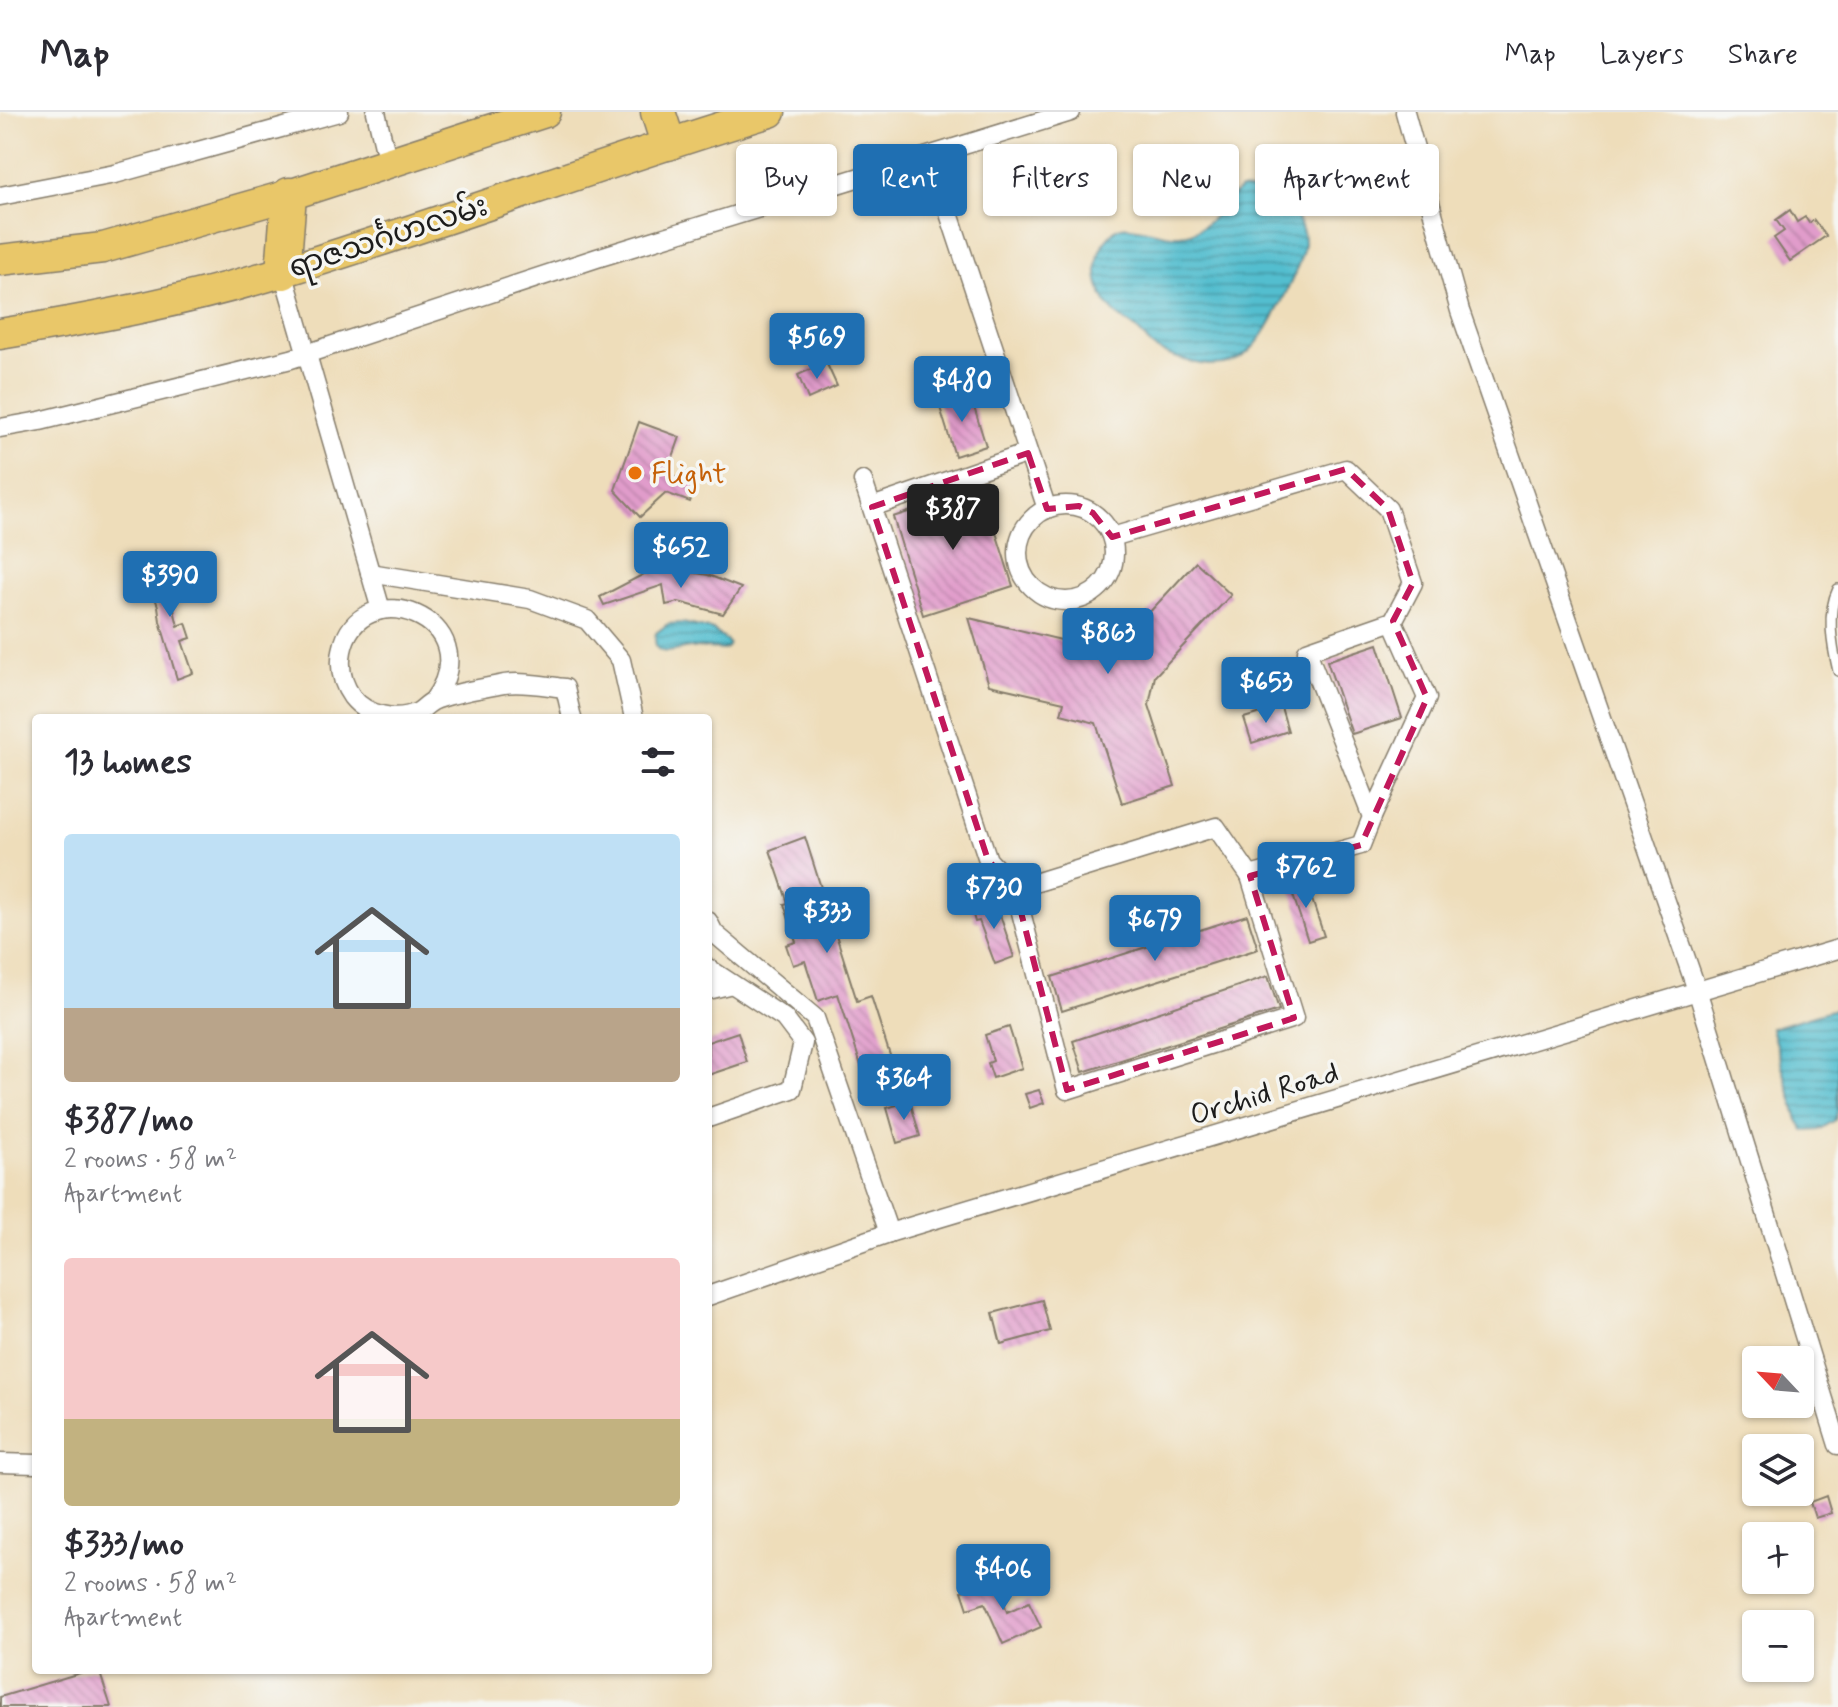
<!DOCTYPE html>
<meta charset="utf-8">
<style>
:root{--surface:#fff;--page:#f7f7f7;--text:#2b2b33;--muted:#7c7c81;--line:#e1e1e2;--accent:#1f6fb2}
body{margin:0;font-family:Mynerve,"Noto Sans Myanmar",sans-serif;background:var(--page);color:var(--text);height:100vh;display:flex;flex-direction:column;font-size:30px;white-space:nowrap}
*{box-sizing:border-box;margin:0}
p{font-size:26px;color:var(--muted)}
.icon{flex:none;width:44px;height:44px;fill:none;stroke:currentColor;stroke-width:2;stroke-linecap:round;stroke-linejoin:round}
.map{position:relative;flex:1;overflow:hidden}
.sheet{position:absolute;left:32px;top:602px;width:680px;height:960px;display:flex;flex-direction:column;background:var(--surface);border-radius:8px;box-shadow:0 2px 6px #0004}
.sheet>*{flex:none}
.guide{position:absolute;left:736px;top:32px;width:760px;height:72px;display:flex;gap:16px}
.needle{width:52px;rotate:296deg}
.buttons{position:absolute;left:1742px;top:1234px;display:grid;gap:16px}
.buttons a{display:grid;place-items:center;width:72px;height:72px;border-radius:8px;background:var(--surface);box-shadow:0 2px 6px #0004;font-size:40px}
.price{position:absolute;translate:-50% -68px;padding:0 18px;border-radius:8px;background:var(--accent);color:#fff;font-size:26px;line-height:52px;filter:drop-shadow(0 2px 4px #0008)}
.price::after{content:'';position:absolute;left:50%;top:48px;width:24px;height:18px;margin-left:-12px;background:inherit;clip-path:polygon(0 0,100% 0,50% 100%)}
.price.on{background:#222;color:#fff}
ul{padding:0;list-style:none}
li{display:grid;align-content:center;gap:16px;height:424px;padding:0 32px}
li span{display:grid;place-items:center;height:248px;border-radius:8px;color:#555}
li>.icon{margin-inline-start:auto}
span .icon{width:144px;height:144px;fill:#fffc;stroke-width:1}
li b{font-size:34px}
h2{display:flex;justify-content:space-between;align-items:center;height:96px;padding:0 32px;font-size:34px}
.pill{padding:0 28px;border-radius:8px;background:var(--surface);box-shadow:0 2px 6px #0004;font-size:28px;line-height:72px}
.pill.on{background:var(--accent);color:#fff}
header{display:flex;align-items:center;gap:48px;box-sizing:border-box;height:112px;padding:0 40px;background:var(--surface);border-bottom:2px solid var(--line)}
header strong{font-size:38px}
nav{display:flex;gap:44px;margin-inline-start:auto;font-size:28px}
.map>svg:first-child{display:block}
</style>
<header>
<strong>Map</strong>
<nav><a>Map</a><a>Layers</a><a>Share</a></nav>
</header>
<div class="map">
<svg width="1838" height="1595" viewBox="0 0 1838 1595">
<defs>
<pattern id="water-rules" width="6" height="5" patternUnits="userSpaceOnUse" patternTransform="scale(2)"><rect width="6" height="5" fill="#53becf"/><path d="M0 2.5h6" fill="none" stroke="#449aa7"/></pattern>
<pattern id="building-back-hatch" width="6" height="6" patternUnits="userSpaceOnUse" patternTransform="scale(2)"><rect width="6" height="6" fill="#e19ccb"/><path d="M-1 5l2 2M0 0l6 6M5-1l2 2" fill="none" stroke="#c086ae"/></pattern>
</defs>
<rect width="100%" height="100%" fill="#f6f6f2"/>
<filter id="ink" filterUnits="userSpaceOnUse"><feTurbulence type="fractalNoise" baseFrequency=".0125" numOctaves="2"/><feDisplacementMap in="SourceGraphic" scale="16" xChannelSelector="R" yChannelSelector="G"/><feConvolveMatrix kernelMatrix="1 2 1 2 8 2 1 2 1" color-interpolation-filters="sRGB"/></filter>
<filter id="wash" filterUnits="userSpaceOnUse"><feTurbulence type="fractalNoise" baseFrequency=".006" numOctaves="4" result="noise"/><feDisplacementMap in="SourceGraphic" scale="32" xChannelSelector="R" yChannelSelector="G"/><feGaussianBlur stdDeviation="1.8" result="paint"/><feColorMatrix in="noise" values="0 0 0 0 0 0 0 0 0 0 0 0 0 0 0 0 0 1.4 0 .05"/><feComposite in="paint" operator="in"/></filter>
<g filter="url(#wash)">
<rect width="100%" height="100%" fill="#eeddba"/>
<g fill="url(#water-rules)" stroke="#386d76" stroke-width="2">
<path d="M1240 77C1268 78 1304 99 1304 131 1303 147 1287 179 1280 193 1258 235 1240 264 1188 249 1176 246 1164 242 1154 236 1147 231 1144 223 1137 218 1126 208 1114 204 1106 190 1093 166 1092 138 1115 118 1129 106 1165 130 1191 121 1212 113 1224 91 1240 77Z"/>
<path d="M683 511 713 518 728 530 729 534 723 538C712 536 702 535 691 536 674 537 651 550 656 521L668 512Z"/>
<path d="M1838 896V997L1835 1008 1819 1018 1805 1019 1798 1008 1771 916Z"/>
</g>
<g id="blocks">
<g fill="url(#building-back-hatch)">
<path d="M1790 98 1797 110 1805 105 1809 111 1814 108 1826 124 1790 149 1774 126 1784 119 1776 108Z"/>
<path d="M826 250 837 274 808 287 798 263Z"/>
<path d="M969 279 986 334 955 344 938 289Z"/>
<path d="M639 310 680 325 667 362 696 372 690 390 666 381 640 405 615 378Z"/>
<path d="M982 376 1013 474 923 503 893 405Z"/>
<path d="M165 449 172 468 167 469 178 514 186 511 191 526 182 529 193 561 177 567 160 509 158 494 144 456Z"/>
<path d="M1196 450 1231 483 1155 564 1149 593 1175 674 1122 691 1096 611 1061 602 1064 590 989 573 969 506 1061 528 1084 521 1114 525 1121 531Z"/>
<path d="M670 457 708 463 741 476 723 502 679 490 666 493 663 473 604 493 600 485 644 462Z"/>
<path d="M1378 532 1402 606 1352 622 1327 549Z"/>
<path d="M1281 595 1288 619 1252 631 1244 606Z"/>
<path d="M805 725 857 889 871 884 895 959 866 969 838 882 818 889 805 849 793 853 786 833 796 830 784 792 788 791 770 738Z"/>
<path d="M1305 766 1324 824 1308 829 1289 771Z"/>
<path d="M995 788 1014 845 995 852 979 809 975 810 971 796Z"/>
<path d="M1247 803 1258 837 1062 899 1052 865Z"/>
<path d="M1268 864 1279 898 1083 960 1073 929Z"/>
<path d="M1009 915 1022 956 993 966 988 951 993 949 985 923Z"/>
<path d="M738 920 747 950 708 963V930Z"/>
<path d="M1039 978 1044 991 1030 996 1025 982Z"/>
<path d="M910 989 920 1024 897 1031 887 996Z"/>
<path d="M1042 1188 1050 1219 1001 1232 993 1201Z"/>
<path d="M1826 1384 1831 1401 1815 1406 1810 1390Z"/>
<path d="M997 1468 1007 1500 1029 1490 1041 1515 1003 1532 985 1491 968 1497 962 1479Z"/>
<path d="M90 1558H99L111 1595H0V1585Z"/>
</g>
</g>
</g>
<g filter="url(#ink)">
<use href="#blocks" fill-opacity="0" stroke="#857c6b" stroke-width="2"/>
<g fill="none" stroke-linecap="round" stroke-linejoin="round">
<g stroke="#857c6b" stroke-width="12">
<path id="lane" d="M1838 477C1826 501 1832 534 1838 559"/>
</g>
<g stroke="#857c6b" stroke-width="21">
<g id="street">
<path d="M376 0 388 51"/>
<path d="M1405 0 1460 199 1698 881 1838 1333"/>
<path d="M930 44 1047 397"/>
<path d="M0 84 115 62 339 0"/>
<path d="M283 160 381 498"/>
<path d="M0 316 40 309 291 247 597 146 1071 0"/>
<path d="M863 369 988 748 1015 777 1067 978 1294 906 1250 764 1361 733 1372 705 1307 539 1393 509 1413 471 1388 397 1346 357 1112 425"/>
<circle cx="1066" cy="441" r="48"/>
<path d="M872 395 1028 341"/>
<path d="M370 461 530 487 587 508 621 548 634 606"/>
<path d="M433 589C493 506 358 458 342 539 339 555 342 571 352 585 367 604 396 610 418 600 423 597 427 592 433 589 451 581 484 576 504 572 523 569 546 574 565 576L572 606"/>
<path d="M1372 705 1427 586 1393 509"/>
<path d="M1015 777 1216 715 1250 764"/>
<path d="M708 809 714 821 815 906 889 1121"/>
<path d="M708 856 784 906 803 931 792 977 708 1006"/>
<path d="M708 878 732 872"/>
<path d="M708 1184 889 1121 1838 837"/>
<path d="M0 1351 36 1352"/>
</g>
</g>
<g stroke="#857c6b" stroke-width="33">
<g id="primary">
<path d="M0 148 103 136 289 83 545 0"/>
<path d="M0 222C96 206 191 188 285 159 447 109 607 50 770 0"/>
</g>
</g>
<g stroke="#857c6b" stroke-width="37">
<g id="highway">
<path d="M658 0 668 31"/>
<path d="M283 160 289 83"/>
</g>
</g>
<use href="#lane" stroke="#fff" stroke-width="9"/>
<use href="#street" stroke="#fff" stroke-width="18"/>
<use href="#primary" stroke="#e9c769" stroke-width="30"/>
<use href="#highway" stroke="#e9c769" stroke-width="34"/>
</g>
</g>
<path fill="none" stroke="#c2185b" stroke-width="6" stroke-dasharray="16 10" stroke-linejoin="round" d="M1028 341 1047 397 1079 394 1093 401 1112 425 1346 357 1388 397 1413 471 1393 509 1427 586 1361 733 1250 764 1294 906 1067 978 1015 777 988 748 872 395Z"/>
<circle fill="#e8710a" stroke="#f6f6f2" stroke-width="3" cx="635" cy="361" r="8"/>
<g text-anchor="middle" stroke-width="7" stroke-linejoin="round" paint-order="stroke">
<g font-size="30" fill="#1c1c1c" stroke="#f6f6f2">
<text transform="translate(388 124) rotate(-18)" y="10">ရာဇသင်္ဂဟလမ်း</text>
<text transform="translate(1264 981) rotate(-17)" y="10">Orchid Road</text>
</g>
<g font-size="30" fill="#c56008" stroke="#f6f6f2" text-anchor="start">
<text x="651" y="371">Flight</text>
</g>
</g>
</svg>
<div class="buttons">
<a><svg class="needle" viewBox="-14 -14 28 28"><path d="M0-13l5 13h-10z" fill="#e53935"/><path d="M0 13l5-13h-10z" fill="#7c7c81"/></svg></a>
<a><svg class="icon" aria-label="layers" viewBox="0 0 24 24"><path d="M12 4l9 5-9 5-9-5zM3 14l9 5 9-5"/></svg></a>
<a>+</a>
<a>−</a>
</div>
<b class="price" style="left:817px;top:269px">$569</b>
<b class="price" style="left:962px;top:312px">$480</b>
<b class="price on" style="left:953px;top:440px">$387</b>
<b class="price" style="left:681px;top:478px">$652</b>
<b class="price" style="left:170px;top:507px">$390</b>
<b class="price" style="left:1108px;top:564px">$863</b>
<b class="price" style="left:1266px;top:613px">$653</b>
<b class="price" style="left:1306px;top:798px">$762</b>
<b class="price" style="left:994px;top:819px">$730</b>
<b class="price" style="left:827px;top:843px">$333</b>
<b class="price" style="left:1155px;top:851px">$679</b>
<b class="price" style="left:904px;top:1010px">$364</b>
<b class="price" style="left:1003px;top:1500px">$406</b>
<div class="guide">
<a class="pill">Buy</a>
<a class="pill on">Rent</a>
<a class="pill">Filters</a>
<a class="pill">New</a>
<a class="pill">Apartment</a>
</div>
<section class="sheet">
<h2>13 homes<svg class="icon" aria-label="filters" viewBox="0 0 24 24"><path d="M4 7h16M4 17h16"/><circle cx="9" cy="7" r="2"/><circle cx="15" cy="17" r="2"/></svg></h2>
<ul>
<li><span style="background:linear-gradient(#bfe0f5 70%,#b9a48a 0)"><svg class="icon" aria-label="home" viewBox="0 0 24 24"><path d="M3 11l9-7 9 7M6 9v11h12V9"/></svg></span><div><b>$387/mo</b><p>2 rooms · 58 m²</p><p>Apartment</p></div></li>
<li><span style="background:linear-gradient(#f6c9c9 65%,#c2b280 0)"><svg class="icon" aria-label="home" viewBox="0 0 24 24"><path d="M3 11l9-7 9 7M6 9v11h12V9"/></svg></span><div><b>$333/mo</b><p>2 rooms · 58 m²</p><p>Apartment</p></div></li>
</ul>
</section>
</div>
